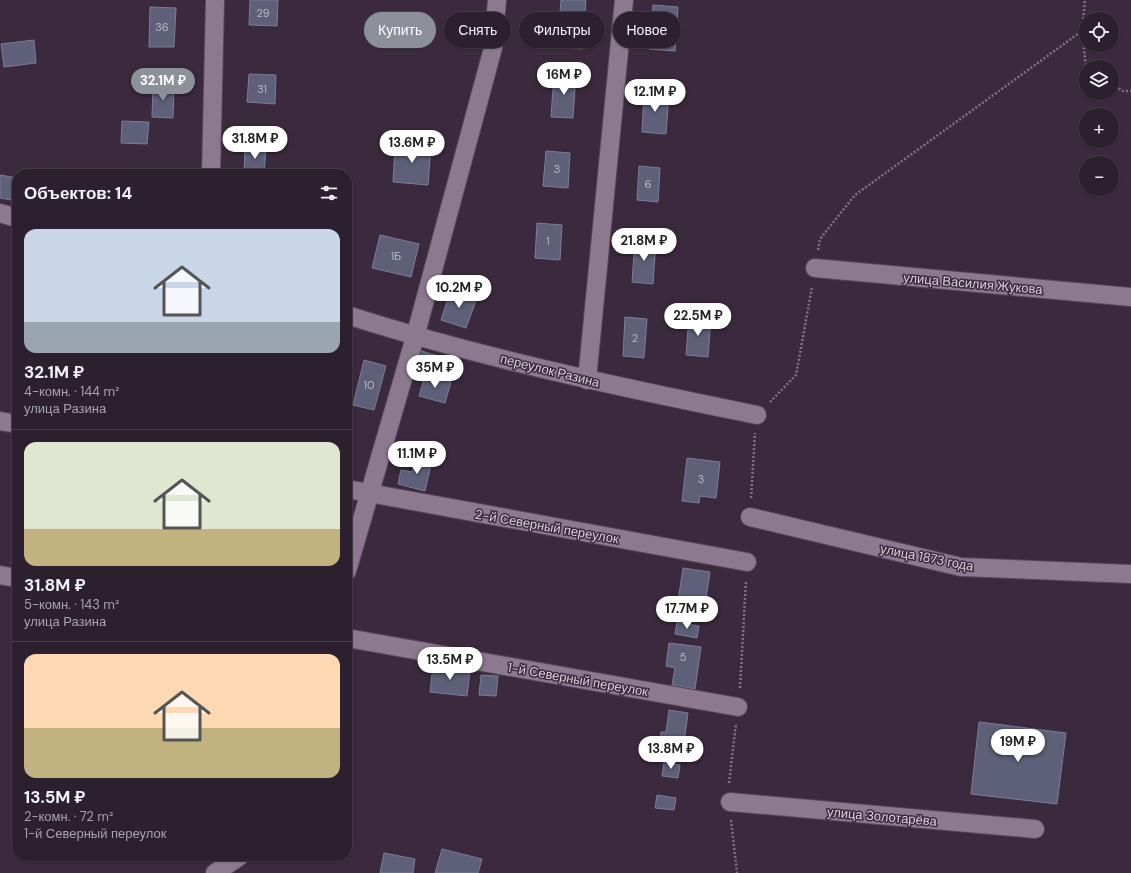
<!DOCTYPE html>
<html lang="ru">
<meta charset="utf-8">
<style>
:root{--surface:#2c202e;--page:#382d3a;--text:#f1f3f6;--muted:#a6a3aa;--line:#483e4a;--accent:#8c9099}
body{margin:0;font-family:"DM Sans",sans-serif;background:var(--page);color:var(--text);height:100vh;display:flex;flex-direction:column;font-size:15px;white-space:nowrap}
*{box-sizing:border-box;margin:0}
p{font-size:13px;color:var(--muted)}
.icon{flex:none;width:22px;height:22px;fill:none;stroke:currentColor;stroke-width:2;stroke-linecap:round;stroke-linejoin:round}
.map{position:relative;flex:1;overflow:hidden}
.details{position:absolute;left:12px;top:169px;width:340px;height:692px;display:flex;flex-direction:column;background:var(--surface);border-radius:16px;box-shadow:0 1px 3px #0004,0 0 0 1px var(--line)}
.details>*{flex:none}
.top-card{position:absolute;left:364px;top:12px;width:380px;height:36px;display:flex;gap:8px}
.buttons{position:absolute;left:1079px;top:12px;display:grid;gap:8px}
.buttons a{display:grid;place-items:center;width:40px;height:40px;border-radius:50%;background:var(--surface);box-shadow:0 1px 3px #0004,0 0 0 1px var(--line);font-size:20px}
.price{position:absolute;translate:-50% -34px;padding:0 9px;border-radius:14px;background:#fff;color:#222;font-size:13px;line-height:26px;filter:drop-shadow(0 1px 2px #0008)}
.price::after{content:'';position:absolute;left:50%;top:24px;width:12px;height:9px;margin-left:-6px;background:inherit;clip-path:polygon(0 0,100% 0,50% 100%)}
.price.on{background:var(--accent);color:#fff}
ul{padding:0;list-style:none}
li{display:grid;align-content:center;gap:8px;height:212px;padding:0 12px}
li+li{border-top:1px solid var(--line)}
li span{display:grid;place-items:center;height:124px;border-radius:12px;color:#555}
li>.icon{margin-inline-start:auto}
span .icon{width:72px;height:72px;fill:#fffc;stroke-width:1}
li b{font-size:17px}
h2{display:flex;justify-content:space-between;align-items:center;height:48px;padding:0 12px;font-size:17px}
.tag{padding:0 14px;border-radius:18px;background:var(--surface);box-shadow:0 1px 3px #0004,0 0 0 1px var(--line);font-size:14px;line-height:36px}
.tag.on{background:var(--accent);color:#fff}
.map>svg:first-child{display:block}
</style>
<div class="map">
<svg width="1131" height="873" viewBox="0 0 1131 873">
<rect width="100%" height="100%" fill="#3b2a3d"/>
<g fill="#5e6079" stroke="#7b7d98">
<path d="M250 0H278L277 26 249 25Z"/>
<path d="M561 0H586L582 49 557 48Z"/>
<path d="M653 5 678 7 675 51 649 49Z"/>
<path d="M150 7 176 8 174 47H149Z"/>
<path d="M34 40 36 63 4 67 1 44Z"/>
<path d="M554 73 576 74 573 118 551 117Z"/>
<path d="M249 74 276 75 275 104 247 102Z"/>
<path d="M153 86 174 87 173 118 152 117Z"/>
<path d="M644 93 669 95 666 134 642 132Z"/>
<path d="M122 121 149 122 147 144 121 143Z"/>
<path d="M395 144 431 146 428 185 393 182Z"/>
<path d="M245 146 266 148 264 174H244Z"/>
<path d="M546 151 570 153 568 188 543 186Z"/>
<path d="M639 166 660 168 658 202 637 200Z"/>
<path d="M0 175 17 178V201L0 198Z"/>
<path d="M537 223 562 225 560 260 535 258Z"/>
<path d="M380 235 419 244 411 277 372 268Z"/>
<path d="M635 241 656 242 653 284 632 282Z"/>
<path d="M451 289 477 298 466 328 441 320Z"/>
<path d="M625 317 647 319 644 358 623 356Z"/>
<path d="M689 317 711 319 708 357 686 355Z"/>
<path d="M418 350 438 356 434 372 413 366Z"/>
<path d="M364 360 386 366 374 410 353 405Z"/>
<path d="M425 375 451 382 445 403 419 396Z"/>
<path d="M416 458 432 461 425 491 398 484 401 470 412 472Z"/>
<path d="M687 458 720 462 716 498 700 496 699 503 682 501Z"/>
<path d="M16 536H17V565L11 564Z"/>
<path d="M683 568 710 572 705 605 678 601Z"/>
<path d="M677 622 699 626 697 638 675 634Z"/>
<path d="M669 643 701 647 695 689 672 685 675 668 666 666Z"/>
<path d="M433 666 470 671 467 696 430 692Z"/>
<path d="M481 675 498 676 496 696 479 695Z"/>
<path d="M669 710 688 713 683 750 659 747 661 732H666Z"/>
<path d="M979 722 1066 733 1057 804 971 794Z"/>
<path d="M664 762 680 765 678 778 662 776Z"/>
<path d="M657 795 676 798 674 810 655 808Z"/>
<path d="M442 849 482 859 478 873H435Z"/>
<path d="M384 853 415 859 413 873H380Z"/>
</g>
<g fill="none" stroke-linecap="round" stroke-linejoin="round">
<g stroke="#564757" stroke-width="20">
<g id="minor">
<path d="M211 174 215 0"/>
<path d="M0 213 17 218"/>
<path d="M815 268 1131 297"/>
<path d="M347 315C481 358 619 387 757 415"/>
<path d="M587 380 624 0"/>
<path d="M0 421 17 424"/>
<path d="M347 489 747 562"/>
<path d="M750 517 961 567 1131 574"/>
<path d="M347 571 415 337 493 48 497 0"/>
<path d="M0 575 17 578"/>
<path d="M347 638 738 707"/>
<path d="M730 802 1035 829"/>
<path d="M215 873 240 856"/>
</g>
</g>
<g stroke="#827383" stroke-width="2.5" stroke-dasharray="2 2" stroke-linecap="butt">
<path d="M1082 31 1085 0"/>
<path d="M1112 84 1123 91H1131"/>
<path d="M818 250 820 239 855 195 1082 31 1086 67"/>
<path d="M770 402 796 375 812 287"/>
<path d="M751 498 755 433"/>
<path d="M740 688 746 581"/>
<path d="M729 783 736 724"/>
<path d="M731 820 737 873"/>
</g>
<use href="#minor" stroke="#8d798f" stroke-width="18"/>
</g>
<g text-anchor="middle" stroke-width="3" stroke-linejoin="round" paint-order="stroke">
<g font-size="11" fill="#bbb3c2">
<text x="263" y="17">29</text>
<text x="162" y="31">36</text>
<text x="262" y="93">31</text>
<text x="557" y="173">3</text>
<text x="648" y="188">6</text>
<text x="548" y="245">1</text>
<text x="396" y="260">1Б</text>
<text x="635" y="342">2</text>
<text x="369" y="389">10</text>
<text x="701" y="483">3</text>
<text x="683" y="661">5</text>
</g>
<g font-size="13" fill="#dacfdb" stroke="#3b2a3d">
<text transform="translate(973 283) rotate(5)" y="5">улица Василия Жукова</text>
<text transform="translate(550 370) rotate(14)" y="5">переулок Разина</text>
<text transform="translate(547 526) rotate(10)" y="5">2-й Северный переулок</text>
<text transform="translate(927 557) rotate(11)" y="5">улица 1873 года</text>
<text transform="translate(578 679) rotate(10)" y="5">1-й Северный переулок</text>
<text transform="translate(882 816) rotate(5)" y="5">улица Золотарёва</text>
</g>
</g>
</svg>
<div class="buttons">
<a><svg class="icon" aria-label="locate" viewBox="0 0 24 24"><circle cx="12" cy="12" r="6"/><path d="M12 2v4M12 18v4M2 12h4M18 12h4"/></svg></a>
<a><svg class="icon" aria-label="layers" viewBox="0 0 24 24"><path d="M12 4l9 5-9 5-9-5zM3 14l9 5 9-5"/></svg></a>
<a>+</a>
<a>−</a>
</div>
<b class="price" style="left:564px;top:96px">16M ₽</b>
<b class="price on" style="left:163px;top:102px">32.1M ₽</b>
<b class="price" style="left:655px;top:113px">12.1M ₽</b>
<b class="price" style="left:255px;top:160px">31.8M ₽</b>
<b class="price" style="left:412px;top:164px">13.6M ₽</b>
<b class="price" style="left:644px;top:262px">21.8M ₽</b>
<b class="price" style="left:459px;top:309px">10.2M ₽</b>
<b class="price" style="left:698px;top:337px">22.5M ₽</b>
<b class="price" style="left:435px;top:389px">35M ₽</b>
<b class="price" style="left:417px;top:475px">11.1M ₽</b>
<b class="price" style="left:687px;top:630px">17.7M ₽</b>
<b class="price" style="left:450px;top:681px">13.5M ₽</b>
<b class="price" style="left:1018px;top:763px">19M ₽</b>
<b class="price" style="left:671px;top:770px">13.8M ₽</b>
<div class="top-card">
<a class="tag on">Купить</a>
<a class="tag">Снять</a>
<a class="tag">Фильтры</a>
<a class="tag">Новое</a>
</div>
<section class="details">
<h2>Объектов: 14<svg class="icon" aria-label="filters" viewBox="0 0 24 24"><path d="M4 7h16M4 17h16"/><circle cx="9" cy="7" r="2"/><circle cx="15" cy="17" r="2"/></svg></h2>
<ul>
<li><span style="background:linear-gradient(#c9d6e8 75%,#9aa5b1 0)"><svg class="icon" aria-label="home" viewBox="0 0 24 24"><path d="M3 11l9-7 9 7M6 9v11h12V9"/></svg></span><div><b>32.1M ₽</b><p>4-комн. · 144 m²</p><p>улица Разина</p></div></li>
<li><span style="background:linear-gradient(#dfe7d0 70%,#c2b280 0)"><svg class="icon" aria-label="home" viewBox="0 0 24 24"><path d="M3 11l9-7 9 7M6 9v11h12V9"/></svg></span><div><b>31.8M ₽</b><p>5-комн. · 143 m²</p><p>улица Разина</p></div></li>
<li><span style="background:linear-gradient(#ffd9b3 60%,#c2b280 0)"><svg class="icon" aria-label="home" viewBox="0 0 24 24"><path d="M3 11l9-7 9 7M6 9v11h12V9"/></svg></span><div><b>13.5M ₽</b><p>2-комн. · 72 m²</p><p>1-й Северный переулок</p></div></li>
</ul>
</section>
</div>
